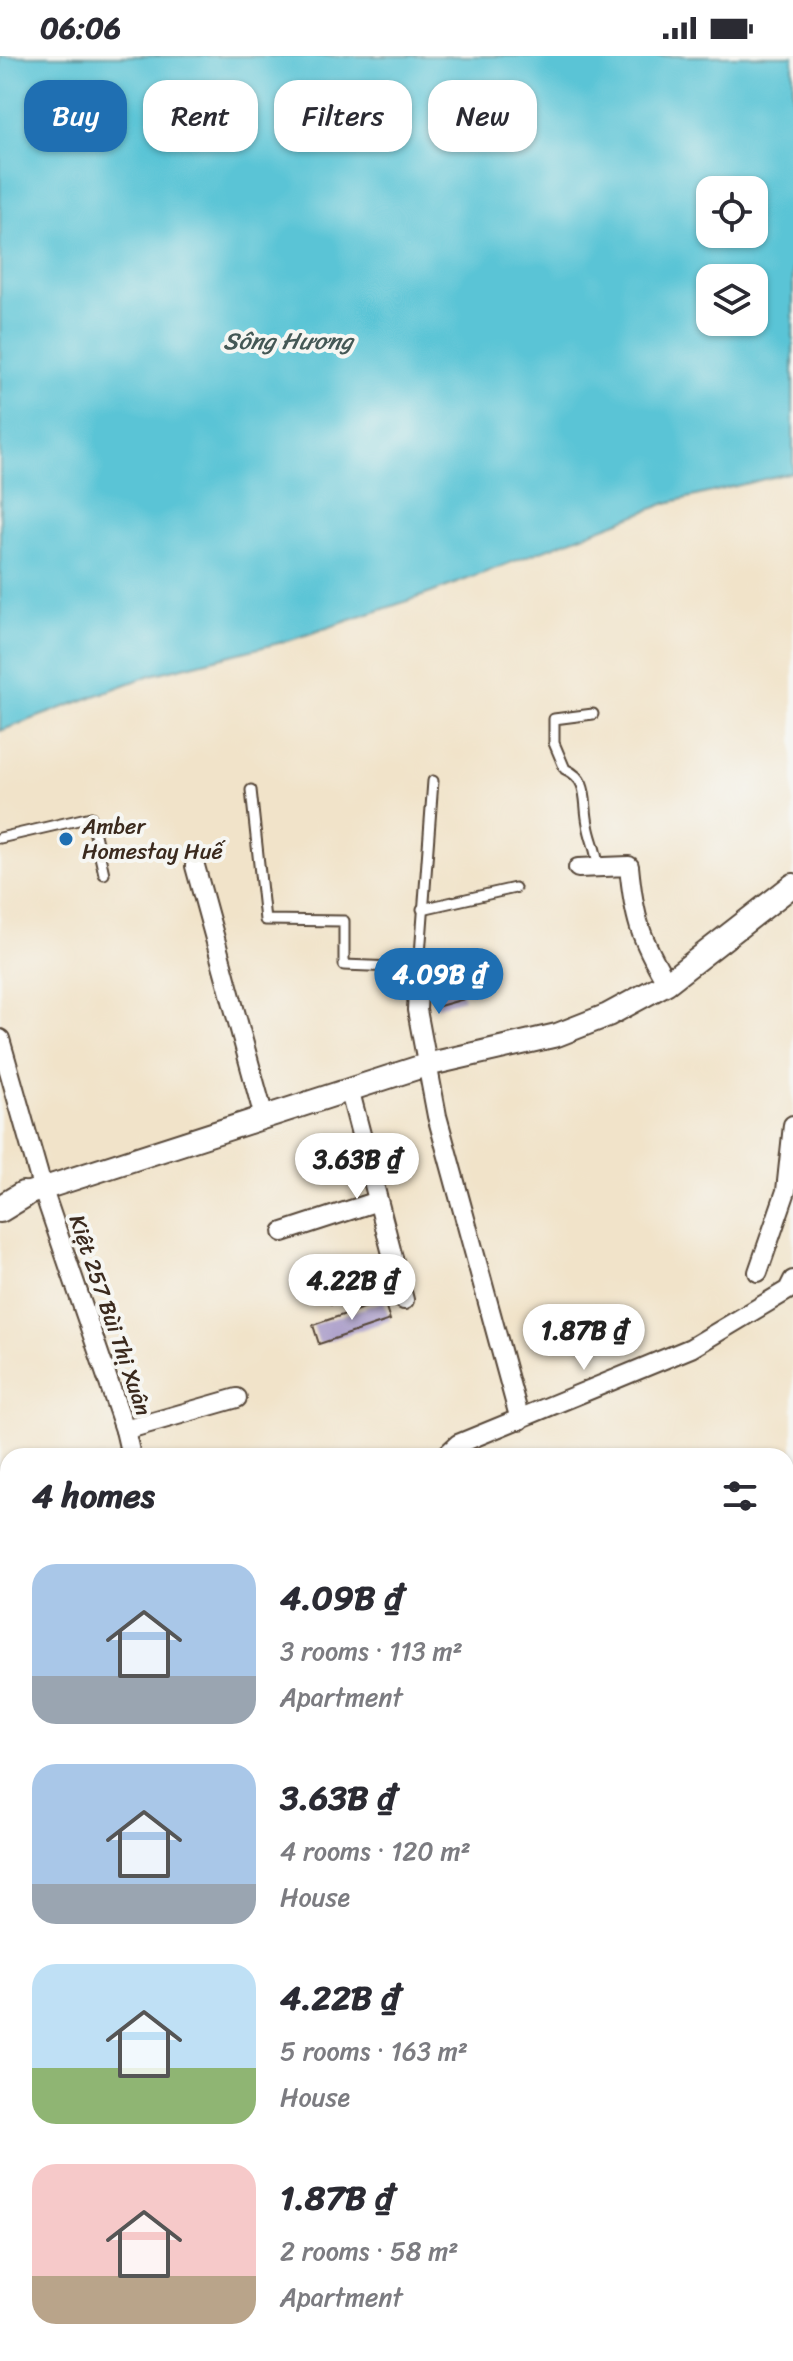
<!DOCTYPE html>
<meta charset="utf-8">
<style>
:root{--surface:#fff;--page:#f2f2f3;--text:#2b2b33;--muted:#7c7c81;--accent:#1f6fb2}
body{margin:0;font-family:Sriracha,sans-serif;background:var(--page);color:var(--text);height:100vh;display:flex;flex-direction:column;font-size:30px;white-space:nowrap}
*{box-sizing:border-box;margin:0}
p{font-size:26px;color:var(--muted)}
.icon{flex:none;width:44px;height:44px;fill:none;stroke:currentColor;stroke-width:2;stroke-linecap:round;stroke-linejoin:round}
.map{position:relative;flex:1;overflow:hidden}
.sheet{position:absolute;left:0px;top:1392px;width:794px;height:914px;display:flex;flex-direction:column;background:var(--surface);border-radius:24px 24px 0 0;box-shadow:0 2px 6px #0004}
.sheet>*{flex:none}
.guide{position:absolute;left:24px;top:24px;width:746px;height:72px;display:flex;gap:16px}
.controls{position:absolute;left:696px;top:120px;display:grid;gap:16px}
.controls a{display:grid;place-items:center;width:72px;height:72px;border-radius:16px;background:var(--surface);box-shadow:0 2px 6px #0004;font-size:40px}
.price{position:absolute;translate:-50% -68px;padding:0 18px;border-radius:28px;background:#fff;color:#222;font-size:26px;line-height:52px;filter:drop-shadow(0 2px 4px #0008)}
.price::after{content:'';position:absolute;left:50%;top:48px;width:24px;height:18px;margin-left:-12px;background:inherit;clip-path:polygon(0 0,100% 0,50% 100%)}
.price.current{background:var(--accent);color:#fff}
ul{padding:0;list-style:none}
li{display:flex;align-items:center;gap:24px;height:200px;padding:0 32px}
li span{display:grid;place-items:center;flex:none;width:224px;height:160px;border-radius:24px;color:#555}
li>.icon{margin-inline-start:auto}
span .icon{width:96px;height:96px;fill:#fffc;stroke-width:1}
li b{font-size:34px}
h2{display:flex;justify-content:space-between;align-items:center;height:96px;padding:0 32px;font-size:34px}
.chip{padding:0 28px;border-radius:24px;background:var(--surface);box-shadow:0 2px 6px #0004;font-size:28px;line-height:72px}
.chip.current{background:var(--accent);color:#fff}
.status{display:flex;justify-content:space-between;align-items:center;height:56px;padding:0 40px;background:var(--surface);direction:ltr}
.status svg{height:22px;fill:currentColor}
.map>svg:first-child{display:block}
</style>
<div class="status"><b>06:06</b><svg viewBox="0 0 49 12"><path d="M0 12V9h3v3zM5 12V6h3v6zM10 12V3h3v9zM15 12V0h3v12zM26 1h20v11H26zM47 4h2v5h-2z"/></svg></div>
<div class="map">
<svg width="793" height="2305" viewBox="0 0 793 2305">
<rect width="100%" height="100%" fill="#f6f6f2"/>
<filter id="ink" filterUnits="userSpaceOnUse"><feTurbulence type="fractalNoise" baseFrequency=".0125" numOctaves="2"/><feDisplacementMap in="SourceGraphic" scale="16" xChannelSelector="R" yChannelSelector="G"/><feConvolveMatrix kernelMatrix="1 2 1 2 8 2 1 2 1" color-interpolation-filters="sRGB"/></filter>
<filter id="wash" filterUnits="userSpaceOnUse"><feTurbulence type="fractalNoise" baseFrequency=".006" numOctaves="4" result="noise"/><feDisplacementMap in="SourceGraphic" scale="32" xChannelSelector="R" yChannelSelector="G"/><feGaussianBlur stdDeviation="1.8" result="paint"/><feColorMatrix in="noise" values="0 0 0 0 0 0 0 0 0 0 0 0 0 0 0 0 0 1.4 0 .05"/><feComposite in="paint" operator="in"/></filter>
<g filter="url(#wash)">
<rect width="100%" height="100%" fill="#f1e3c9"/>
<path fill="#b0bd5e" stroke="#76743e" stroke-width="2" d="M8 1717V2298H186L188 2305H0V1719Z"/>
<path fill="#5ac4d6" stroke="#4a777a" stroke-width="2" fill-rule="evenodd" d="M0 0H793V416L667 447 431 537 291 584 151 619 0 675ZM710 134H754V178H710ZM710 222H754V266H710Z"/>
<g id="blocks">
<g fill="#aa9dc9">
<path d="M458 923 464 943 436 951 430 930Z"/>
<path d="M384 1245 390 1264 319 1288 313 1269Z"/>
</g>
</g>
</g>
<g filter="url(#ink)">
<use href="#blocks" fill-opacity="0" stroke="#564638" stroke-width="2"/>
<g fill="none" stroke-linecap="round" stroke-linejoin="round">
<g stroke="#564638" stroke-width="13">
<g id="service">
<path d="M593 658 554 663V687L565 713C590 724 583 744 588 768 590 783 597 794 598 811"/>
<path d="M251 734 265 864 344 865V909L419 912 433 725"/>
<path d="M0 782 91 761 104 818"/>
<path d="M422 853 515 832"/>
<path d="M786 1606 793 1603"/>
</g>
</g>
<g stroke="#564638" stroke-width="22">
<g id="minor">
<path d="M195 810 264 1061"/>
<path d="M578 812 629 810C634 862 640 882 667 927"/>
<path d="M419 912 417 954 437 1060 520 1364"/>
<path d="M0 983 43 1134 125 1374 131 1400"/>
<path d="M350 1036 404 1244"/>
<path d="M283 1176 378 1145"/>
<path d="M758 1216 786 1135 793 1069"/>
<path d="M333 1238 396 1215"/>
<path d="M125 1374 237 1342"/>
<path d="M445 1400 458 1388 691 1292 788 1234 793 1224"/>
<path d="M0 1614 8 1611"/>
<path d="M786 1782 793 1781"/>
<path d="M786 2075 793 2077"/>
<path d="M298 2298 299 2305"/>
<path d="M506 2298 508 2305"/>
</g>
</g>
<g stroke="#564638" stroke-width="26">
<path id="tertiary" d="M23 1139 426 1009 557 979 608 959 667 927 793 829"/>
</g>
<g stroke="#564638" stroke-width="30">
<path id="secondary" d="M0 1153 23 1139"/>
</g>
<use href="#service" stroke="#fff" stroke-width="9"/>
<use href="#minor" stroke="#fff" stroke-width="18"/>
<use href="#tertiary" stroke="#fff" stroke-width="22"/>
<use href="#secondary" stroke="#fff" stroke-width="26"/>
</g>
</g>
<circle fill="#1f6fb2" stroke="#f6f6f2" stroke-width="3" cx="66" cy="783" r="8"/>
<g text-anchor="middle" stroke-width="8" stroke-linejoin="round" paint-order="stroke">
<g font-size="22" fill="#3b2a1e" stroke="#f6f6f2" text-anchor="start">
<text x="82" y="778">Amber<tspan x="82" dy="25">Homestay Huế</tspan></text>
</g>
<g font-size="22" fill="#3b2a1e" stroke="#f6f6f2">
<text transform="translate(111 1259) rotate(71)" y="8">Kiệt 257 Bùi Thị Xuân</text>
</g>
<g font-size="24" font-style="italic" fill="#445855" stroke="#f6f6f2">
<text x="288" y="293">Sông Hương</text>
</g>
</g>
</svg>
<div class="controls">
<a><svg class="icon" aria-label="locate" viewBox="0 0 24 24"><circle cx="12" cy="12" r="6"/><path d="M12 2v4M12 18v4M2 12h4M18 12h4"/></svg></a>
<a><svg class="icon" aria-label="layers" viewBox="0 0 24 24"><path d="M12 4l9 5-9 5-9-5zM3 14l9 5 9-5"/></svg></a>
</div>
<b class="price current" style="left:439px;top:960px">4.09B ₫</b>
<b class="price" style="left:357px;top:1145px">3.63B ₫</b>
<b class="price" style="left:352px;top:1266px">4.22B ₫</b>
<b class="price" style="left:584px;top:1316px">1.87B ₫</b>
<div class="guide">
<a class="chip current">Buy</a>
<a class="chip">Rent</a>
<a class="chip">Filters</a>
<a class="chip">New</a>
</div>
<section class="sheet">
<h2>4 homes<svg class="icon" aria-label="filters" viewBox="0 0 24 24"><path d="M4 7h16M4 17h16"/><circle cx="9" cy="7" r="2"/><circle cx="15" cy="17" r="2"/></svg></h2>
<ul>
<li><span style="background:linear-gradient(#a9c7e8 70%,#9aa5b1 0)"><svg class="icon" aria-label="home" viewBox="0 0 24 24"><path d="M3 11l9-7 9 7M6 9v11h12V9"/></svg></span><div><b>4.09B ₫</b><p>3 rooms · 113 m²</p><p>Apartment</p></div></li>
<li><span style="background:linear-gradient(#a9c7e8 75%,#9aa5b1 0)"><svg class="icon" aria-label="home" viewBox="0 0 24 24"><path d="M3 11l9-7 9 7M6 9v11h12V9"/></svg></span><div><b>3.63B ₫</b><p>4 rooms · 120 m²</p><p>House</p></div></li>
<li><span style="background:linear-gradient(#bfe0f5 65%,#8fb573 0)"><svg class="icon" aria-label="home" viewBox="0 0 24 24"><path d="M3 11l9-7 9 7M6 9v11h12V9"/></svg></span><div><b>4.22B ₫</b><p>5 rooms · 163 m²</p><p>House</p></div></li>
<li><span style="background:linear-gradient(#f6c9c9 70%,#b9a48a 0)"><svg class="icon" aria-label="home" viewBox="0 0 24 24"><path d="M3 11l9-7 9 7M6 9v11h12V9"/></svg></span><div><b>1.87B ₫</b><p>2 rooms · 58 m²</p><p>Apartment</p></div></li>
</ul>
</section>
</div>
